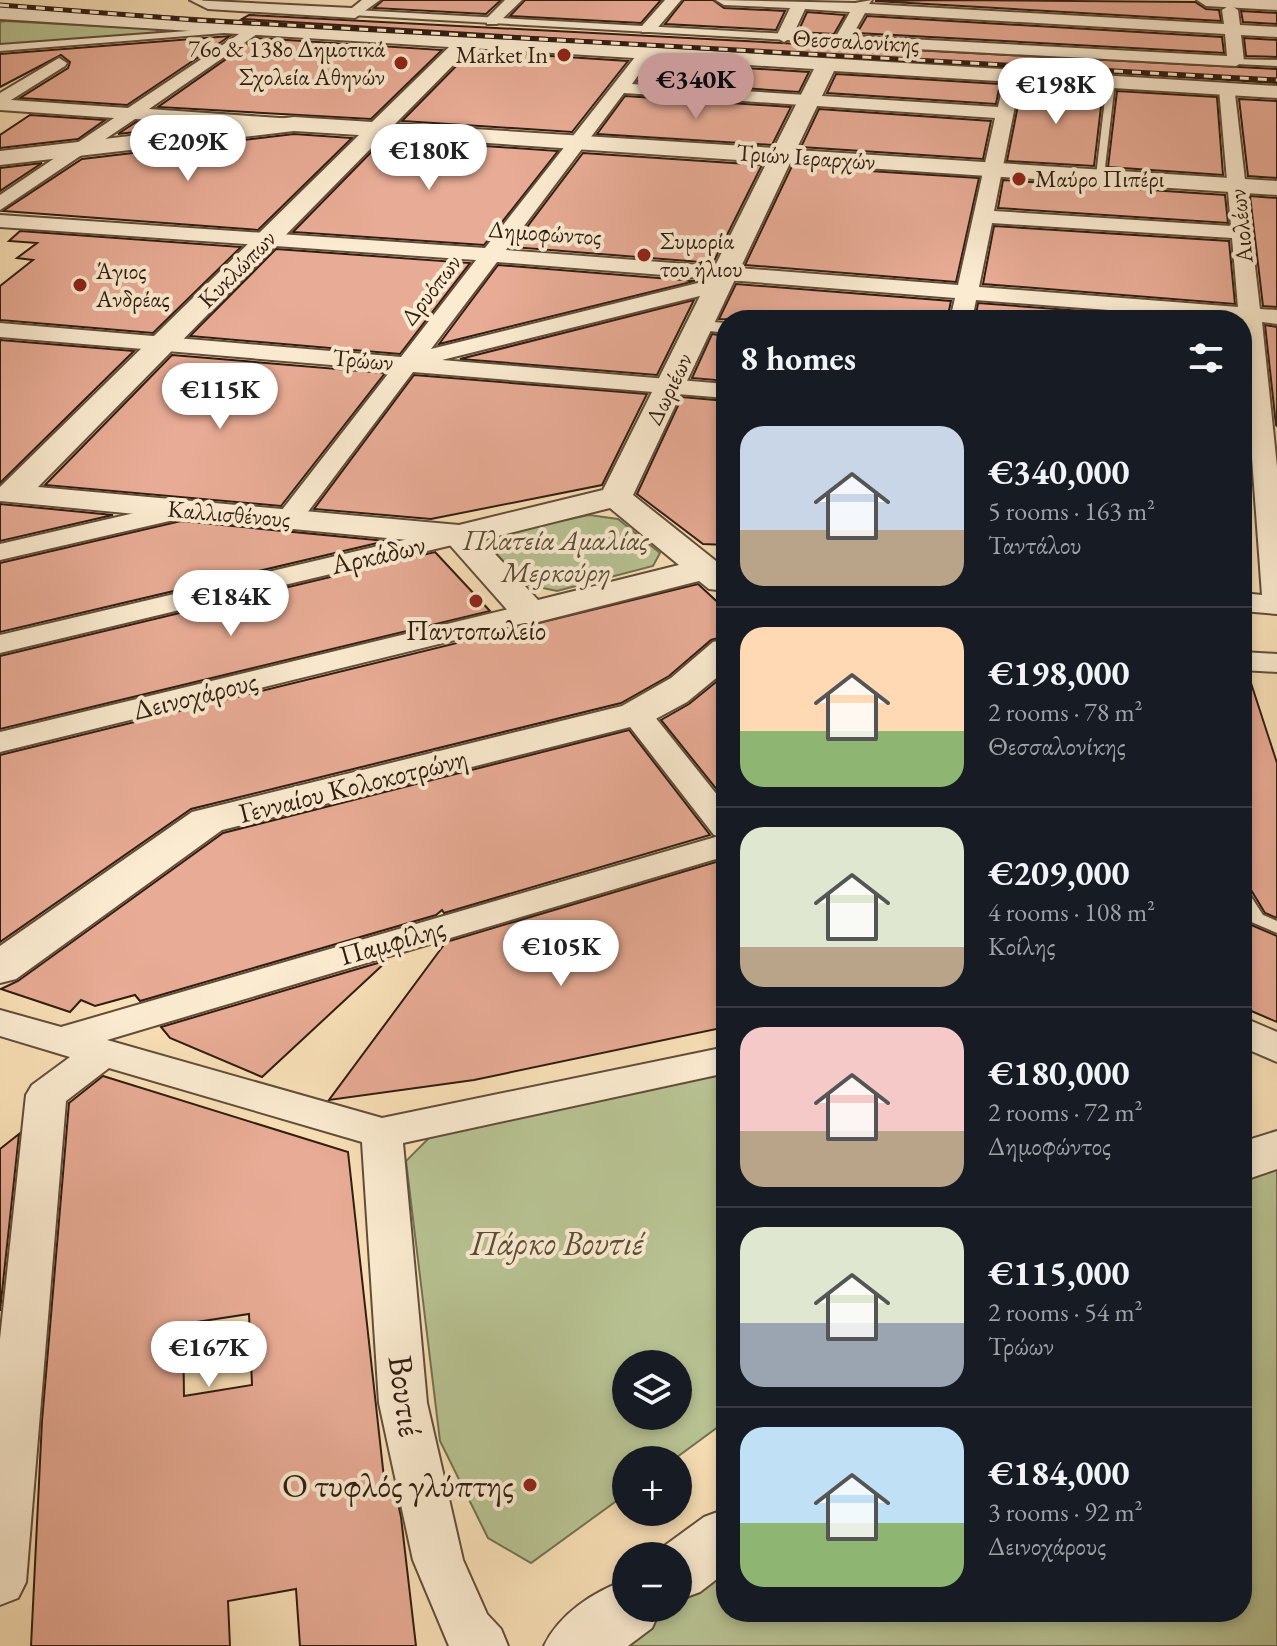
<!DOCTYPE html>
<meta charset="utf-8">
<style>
:root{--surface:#171b24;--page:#20242c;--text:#f1f3f6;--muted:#9ea1a6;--line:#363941;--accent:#c59692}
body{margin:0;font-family:"EB Garamond",serif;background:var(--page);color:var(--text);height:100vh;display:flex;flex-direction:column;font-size:30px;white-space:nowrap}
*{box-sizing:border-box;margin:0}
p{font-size:26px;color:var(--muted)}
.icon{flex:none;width:44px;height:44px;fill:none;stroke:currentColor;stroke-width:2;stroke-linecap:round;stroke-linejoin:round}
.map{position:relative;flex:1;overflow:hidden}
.drawer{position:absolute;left:716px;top:310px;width:536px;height:1312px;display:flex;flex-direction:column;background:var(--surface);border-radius:32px;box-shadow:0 4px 12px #0003}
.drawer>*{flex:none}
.controls{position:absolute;left:612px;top:1350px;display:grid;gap:16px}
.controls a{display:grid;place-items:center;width:80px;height:80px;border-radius:50%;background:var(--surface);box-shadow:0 4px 12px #0003;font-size:40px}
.price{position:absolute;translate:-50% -68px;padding:0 18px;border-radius:28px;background:#fff;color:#222;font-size:26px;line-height:52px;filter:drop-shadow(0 2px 4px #0008)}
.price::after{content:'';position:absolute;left:50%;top:48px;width:24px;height:18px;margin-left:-12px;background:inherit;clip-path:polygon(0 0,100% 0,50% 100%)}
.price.active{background:var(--accent);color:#111}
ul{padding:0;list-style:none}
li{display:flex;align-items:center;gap:24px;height:200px;padding:0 24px}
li+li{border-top:2px solid var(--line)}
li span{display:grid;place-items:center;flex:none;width:224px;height:160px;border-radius:24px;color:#555}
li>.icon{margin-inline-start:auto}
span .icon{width:96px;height:96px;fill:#fffc;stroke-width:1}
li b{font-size:34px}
h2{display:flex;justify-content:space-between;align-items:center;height:96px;padding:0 24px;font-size:34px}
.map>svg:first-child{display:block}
</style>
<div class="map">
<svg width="1277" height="1646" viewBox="0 0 1277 1646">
<rect width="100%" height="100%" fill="#f9e0b7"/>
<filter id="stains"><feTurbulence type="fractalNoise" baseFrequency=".0025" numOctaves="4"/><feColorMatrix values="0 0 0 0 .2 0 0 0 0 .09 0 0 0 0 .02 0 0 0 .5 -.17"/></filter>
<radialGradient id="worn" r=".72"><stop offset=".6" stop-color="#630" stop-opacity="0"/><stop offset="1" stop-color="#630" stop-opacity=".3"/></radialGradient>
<g fill="#b8c393" stroke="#747052" stroke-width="2" fill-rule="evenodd">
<path d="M5 21 156 29 159 35 0 46V22Z"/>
<path d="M589 515 618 519 660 553 653 566 557 591 524 584 489 546 505 532Z"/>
<path d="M726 1063V1421L673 1460H626V1494L531 1563 488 1538 440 1441 406 1161 435 1132ZM626 1364H678V1416H626Z"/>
<path d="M1277 1165V1646H624L671 1608H678V1603L726 1564V1612H1242V1177Z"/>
</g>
<g fill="#e8ab95" stroke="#301c11" stroke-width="2" fill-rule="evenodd">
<path d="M383 0H501L486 14 374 8Z"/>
<path d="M525 0H661L641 23 510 16Z"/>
<path d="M684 0H713L724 8 785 11 776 30 665 24Z"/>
<path d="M944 0 1195 2 1206 9 1219 10 1221 21 875 1Z"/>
<path d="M1241 11 1277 13V24L1243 22Z"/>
<path d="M807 12 845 15 834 34 798 32Z"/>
<path d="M249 15 1277 69V83L242 19Z"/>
<path d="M867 16 1222 37 1224 53 857 33Z"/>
<path d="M230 36 127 105 20 98 68 68 70 62 61 55 0 87V54Z"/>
<path d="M256 38 442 50 371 119 158 107Z"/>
<path d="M1244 38 1277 40V57L1246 56Z"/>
<path d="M471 51 628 61 572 132 402 121Z"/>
<path d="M652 62 809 72 799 92 638 81Z"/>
<path d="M836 74 1000 84 996 104 827 93Z"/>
<path d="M1022 85 1103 90 1094 166 1007 161Z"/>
<path d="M1117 91 1217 97 1223 175 1108 167Z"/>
<path d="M625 96 791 107 772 145 597 134Z"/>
<path d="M1239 99 1277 101V178L1248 176Z"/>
<path d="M819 109 991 121 983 159 801 147Z"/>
<path d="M30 115 105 120 78 139 0 148V135Z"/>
<path d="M136 122 196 125 118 134Z"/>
<path d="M294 134 352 138 258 230 3 211 82 159Z"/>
<path d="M384 139 558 151 484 245 293 232Z"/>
<path d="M583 153 762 165 713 263 512 247Z"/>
<path d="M42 163 0 191V168Z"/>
<path d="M792 166 979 178 956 282 745 265Z"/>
<path d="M1003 180 1225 195 1228 223 998 208Z"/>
<path d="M1250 196 1277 198V307L1263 306Z"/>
<path d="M994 226 1229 241 1235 304 983 284Z"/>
<path d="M20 231 241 247 153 333 0 320V286L33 260 17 258 37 243 9 241Z"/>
<path d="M276 249 470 263 400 354 190 336Z"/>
<path d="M498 265 695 281 439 344Z"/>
<path d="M736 284 951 301 947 320 719 319Z"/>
<path d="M694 300 657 375 460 359Z"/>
<path d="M978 303 1202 320H975Z"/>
<path d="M1265 325 1277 327V426L1276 425Z"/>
<path d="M712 334 726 336V381L692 378Z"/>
<path d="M0 340 134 351 0 483Z"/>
<path d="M172 355 385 373 281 506 45 485Z"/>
<path d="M414 375 647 394 602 485 431 519 314 509Z"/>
<path d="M682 397 726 401V545L703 544 637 494Z"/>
<path d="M0 504 113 515 0 541Z"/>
<path d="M181 521 386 541 0 632V563Z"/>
<path d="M435 552 490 611 0 729V656Z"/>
<path d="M698 584 726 610V636L711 640 669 676 621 703 191 809 0 942V755Z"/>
<path d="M726 674V801L661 720 689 704Z"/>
<path d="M1249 677 1277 763V918L1265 913 1251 890 1242 888V678Z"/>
<path d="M629 730 710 835 444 913 442 910 436 915 140 1001 135 995 95 1006 81 1000 70 1012 1 989 18 981 223 833Z"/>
<path d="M726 859V1027L474 1080 329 1100 446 942Z"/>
<path d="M1242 921 1277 936V1022L1242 1007Z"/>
<path d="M388 960 262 1077 170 1038 161 1027Z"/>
<path d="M103 1076 348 1152 385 1487 394 1485 401 1517 416 1646H300L296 1589 228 1601 230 1646H31L42 1421 69 1103ZM249 1314 252 1385 184 1396 183 1324Z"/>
<path d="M19 1134 0 1311V1149Z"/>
</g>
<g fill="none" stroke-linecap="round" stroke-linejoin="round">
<g stroke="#624d3a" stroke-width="4">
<g id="service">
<path d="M1111 80 1115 82 1104 176 1100 179 1096 176 1107 82Z"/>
<path d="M1242 891 1248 892 1263 915 1277 921V933L1242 918Z"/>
</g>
</g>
<g stroke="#624d3a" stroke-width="4">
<g id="pedestrian">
<path d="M192 0H203L198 3Z"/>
<path d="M355 10 842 37 848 40 842 43 351 15Z"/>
<path d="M228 28 224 33 0 51V45Z"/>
<path d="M1232 59 1277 60V66L1236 64Z"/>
<path d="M700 321 726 323V333L694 329 692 326Z"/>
</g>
</g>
<g stroke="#624d3a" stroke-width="4">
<g id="minor">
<path d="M190 0 352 8 362 0H380L355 18 208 9Z"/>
<path d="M505 0H522L497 24H487V18Z"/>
<path d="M665 0H681L654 32H642V26Z"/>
<path d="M716 0 855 3 872 0 869 4 1224 24 1222 10 1230 5 1238 10 1240 25 1277 27V37L1241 35 1244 61 1236 66 842 45 834 40 850 12 805 9 792 37 784 42 776 37 790 8 724 5ZM865 13 1225 34 1227 56 852 36Z"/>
<path d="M251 26 257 28V34L149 109 294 119 303 124 300 128 135 119 0 210V195L114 118 0 110V93L59 58 67 63 65 66 11 100 128 108Z"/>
<path d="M645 50 653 55 632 84 998 107 1005 76 1007 72H1019L1021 76 994 211 1231 226 1219 89 1222 85H1234L1260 309 1277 310V324L1262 322 1277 467V614L1242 611V593L1262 595 1242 320 976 300 972 320H950L955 298 728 280 731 284 728 289 442 360 726 384V398L413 372 298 525H278L275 519 391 370 0 337V323L401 357 476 260 0 227V215L485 248 639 52ZM624 93 995 118 958 285 506 250ZM992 223 1232 238 1238 307 979 287ZM497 262 714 279 431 349Z"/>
<path d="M178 503 187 505 191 511 187 517 0 560V544Z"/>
<path d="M459 527 469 529 473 535 469 541 0 653V635Z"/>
<path d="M530 604 540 607 545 613 540 619 0 752V732Z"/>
<path d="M1242 652 1277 654V672L1242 670Z"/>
<path d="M636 705 647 707 726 806V856L107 1040 382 1118 726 1047V1073L403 1143 427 1403 463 1560 487 1614 501 1629 508 1646H449L413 1560 379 1403 362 1142 109 1068 66 1101 26 1582 18 1598 0 1605V1339L26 1095 32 1085 70 1057 0 1036V1010L61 1027 719 836 714 835 620 714 625 707Z"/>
<path d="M1242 1017 1277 1032V1062L1242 1047Z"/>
</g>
</g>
<g stroke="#624d3a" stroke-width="4">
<g id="tertiary">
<path d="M1197 0H1277V10L1206 6Z"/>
<path d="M0 7 1277 86V98L834 71 796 150 1277 181V195L790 163 633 495 726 569V591L709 589 699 581 530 624 517 621 449 544 0 501V487L359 135 294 131 0 165V151L294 117 372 122 449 47 0 19ZM470 48 814 69 774 148 395 124ZM383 136 767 162 603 490 459 525 38 487ZM610 508 679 565 538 600 482 540Z"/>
<path d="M726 639V670L687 702 650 722 222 830 16 979 0 983V946L192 812 622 706 671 678 713 642Z"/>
<path d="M1277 1131V1169L1242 1181V1142Z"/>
<path d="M726 1509V1572L700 1592 678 1600V1556H654L656 1552 704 1517Z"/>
<path d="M626 1580V1608H661L652 1628 628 1646H544C559 1614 593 1592 626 1580Z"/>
</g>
</g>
<use href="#service" fill="#fbebd0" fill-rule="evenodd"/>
<use href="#pedestrian" fill="#fbebd0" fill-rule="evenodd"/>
<use href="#minor" fill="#fbebd0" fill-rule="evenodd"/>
<use href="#tertiary" fill="#fbebd0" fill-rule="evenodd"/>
<g stroke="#301c11" stroke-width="5">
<path id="rail" d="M0 5 195 20 1277 80"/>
</g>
<use href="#rail" stroke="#fbebd0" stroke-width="3" stroke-dasharray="9" stroke-linecap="butt"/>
</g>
<g fill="#8f2418" stroke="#fbebd0" stroke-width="3">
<circle cx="564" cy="55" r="8"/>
<circle cx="401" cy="63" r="8"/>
<circle cx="1019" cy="179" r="8"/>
<circle cx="644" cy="255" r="8"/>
<circle cx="80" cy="285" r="8"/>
<circle cx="476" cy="601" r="8"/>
<circle cx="530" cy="1485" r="8"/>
</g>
<g text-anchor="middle" stroke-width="8" stroke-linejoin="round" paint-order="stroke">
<g font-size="24" fill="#301c11" stroke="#fbebd0">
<text transform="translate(856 41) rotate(3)" y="8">Θεσσαλονίκης</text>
<text transform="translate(806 157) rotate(4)" y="8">Τριών Ιεραρχών</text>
<text transform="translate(1241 226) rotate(-96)" y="8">Αιολέων</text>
<text transform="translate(545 233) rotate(4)" y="8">Δημοφώντος</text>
<text transform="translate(237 269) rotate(-45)" y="8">Κυκλώπων</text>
<text transform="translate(431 290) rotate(-52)" y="8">Δρυόπων</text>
<text transform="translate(363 360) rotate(5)" y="8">Τρώων</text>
<text transform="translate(669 389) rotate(-64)" y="8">Δωριέων</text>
<text transform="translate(229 514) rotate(5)" y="8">Καλλισθένους</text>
</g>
<g font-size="24" fill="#301c11" stroke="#fbebd0" text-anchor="start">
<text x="385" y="57" text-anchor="end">76ο &amp; 138ο Δημοτικά<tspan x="385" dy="28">Σχολεία Αθηνών</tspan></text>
<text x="548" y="63" text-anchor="end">Market In</text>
<text x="1035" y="187">Μαύρο Πιπέρι</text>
<text x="660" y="249">Συμορία<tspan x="660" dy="28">του ήλιου</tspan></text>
<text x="96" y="279">Άγιος<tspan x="96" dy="28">Ανδρέας</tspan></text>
</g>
<g font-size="28" font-style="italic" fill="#594e38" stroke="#fbebd0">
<text x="556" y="550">Πλατεία Αμαλίας<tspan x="556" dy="32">Μερκούρη</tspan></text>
</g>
<g font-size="28" fill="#301c11" stroke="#fbebd0">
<text transform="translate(378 554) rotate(-13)" y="10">Αρκάδων</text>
<text transform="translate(195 695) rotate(-14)" y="10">Δεινοχάρους</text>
<text transform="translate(353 785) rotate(-14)" y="10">Γενναίου Κολοκοτρώνη</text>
<text transform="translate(392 941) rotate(-16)" y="10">Παμφίλης</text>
</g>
<g font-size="28" fill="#301c11" stroke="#fbebd0">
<text x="476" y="640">Παντοπωλείο</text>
</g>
<g font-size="34" font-style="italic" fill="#594e38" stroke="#fbebd0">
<text x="557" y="1255">Πάρκο Βουτιέ</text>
</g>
<g font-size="34" fill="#301c11" stroke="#fbebd0">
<text transform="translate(406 1396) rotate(82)" y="12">Βουτιέ</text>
</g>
<g font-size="34" fill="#301c11" stroke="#fbebd0" text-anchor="end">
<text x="514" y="1497">Ο τυφλός γλύπτης</text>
</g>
</g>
<rect width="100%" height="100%" filter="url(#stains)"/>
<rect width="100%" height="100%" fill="url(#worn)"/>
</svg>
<div class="controls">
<a><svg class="icon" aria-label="layers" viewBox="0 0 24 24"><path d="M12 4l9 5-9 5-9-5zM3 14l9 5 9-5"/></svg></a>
<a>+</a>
<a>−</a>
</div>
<b class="price active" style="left:696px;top:121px">€340K</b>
<b class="price" style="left:1056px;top:126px">€198K</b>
<b class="price" style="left:188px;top:183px">€209K</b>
<b class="price" style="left:429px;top:192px">€180K</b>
<b class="price" style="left:220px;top:431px">€115K</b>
<b class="price" style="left:231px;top:638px">€184K</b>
<b class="price" style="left:561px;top:988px">€105K</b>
<b class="price" style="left:209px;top:1389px">€167K</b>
<section class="drawer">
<h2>8 homes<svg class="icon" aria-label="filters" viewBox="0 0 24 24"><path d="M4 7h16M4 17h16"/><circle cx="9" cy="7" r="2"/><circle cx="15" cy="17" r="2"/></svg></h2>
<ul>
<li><span style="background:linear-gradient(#c9d6e8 65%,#b9a48a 0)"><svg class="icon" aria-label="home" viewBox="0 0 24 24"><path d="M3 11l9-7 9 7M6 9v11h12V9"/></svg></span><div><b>€340,000</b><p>5 rooms · 163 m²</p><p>Ταντάλου</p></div></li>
<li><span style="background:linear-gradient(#ffd9b3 65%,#8fb573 0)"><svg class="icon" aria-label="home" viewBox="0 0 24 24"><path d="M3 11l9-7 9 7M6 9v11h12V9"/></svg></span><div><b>€198,000</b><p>2 rooms · 78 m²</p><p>Θεσσαλονίκης</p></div></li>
<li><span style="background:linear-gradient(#dfe7d0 75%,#b9a48a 0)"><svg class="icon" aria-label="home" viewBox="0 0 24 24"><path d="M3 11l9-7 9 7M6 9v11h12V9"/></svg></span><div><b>€209,000</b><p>4 rooms · 108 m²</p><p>Κοίλης</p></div></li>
<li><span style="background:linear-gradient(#f6c9c9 65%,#b9a48a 0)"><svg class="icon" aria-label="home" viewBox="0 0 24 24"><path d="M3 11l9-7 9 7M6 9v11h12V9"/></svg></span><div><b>€180,000</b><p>2 rooms · 72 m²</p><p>Δημοφώντος</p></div></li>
<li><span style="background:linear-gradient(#dfe7d0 60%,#9aa5b1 0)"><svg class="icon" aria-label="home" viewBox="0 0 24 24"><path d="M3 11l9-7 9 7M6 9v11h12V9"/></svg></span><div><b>€115,000</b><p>2 rooms · 54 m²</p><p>Τρώων</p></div></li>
<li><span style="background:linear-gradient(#bfe0f5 60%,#8fb573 0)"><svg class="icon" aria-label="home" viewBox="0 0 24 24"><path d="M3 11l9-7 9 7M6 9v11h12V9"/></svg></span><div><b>€184,000</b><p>3 rooms · 92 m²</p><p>Δεινοχάρους</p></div></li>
</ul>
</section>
</div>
